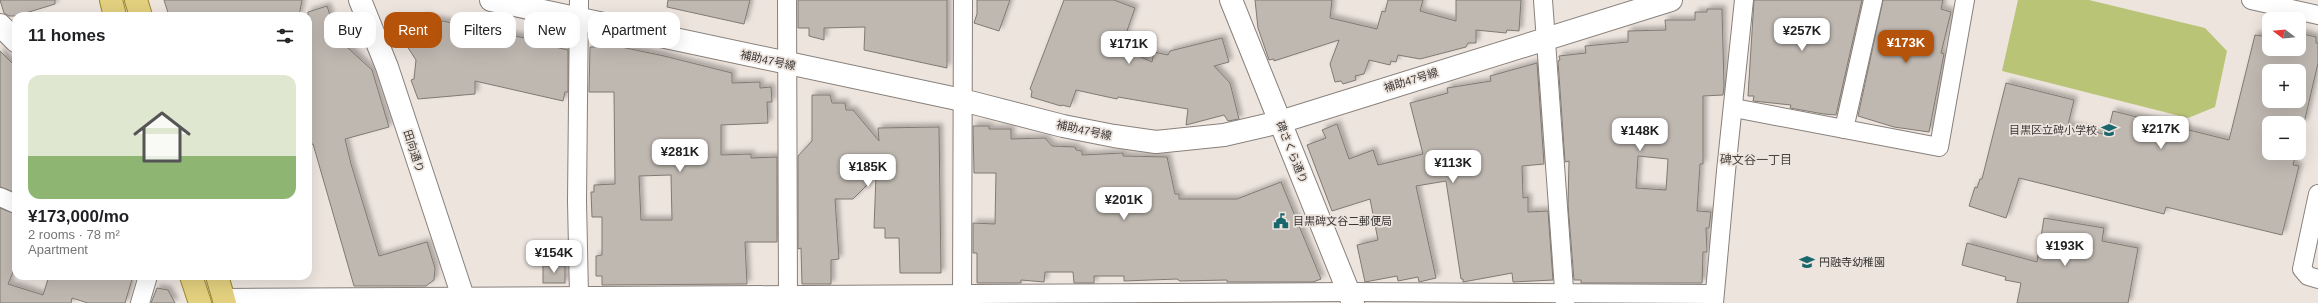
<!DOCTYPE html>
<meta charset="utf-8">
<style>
:root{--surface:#fff;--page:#f2f2f2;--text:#202124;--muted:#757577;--accent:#b45309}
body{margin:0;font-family:Helvetica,"Noto Sans JP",sans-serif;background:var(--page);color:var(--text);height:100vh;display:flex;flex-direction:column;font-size:15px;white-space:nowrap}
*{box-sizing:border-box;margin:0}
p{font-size:13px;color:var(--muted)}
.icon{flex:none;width:22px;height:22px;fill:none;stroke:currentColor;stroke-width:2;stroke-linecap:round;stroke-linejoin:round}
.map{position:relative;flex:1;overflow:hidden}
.panel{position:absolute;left:12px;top:12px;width:300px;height:268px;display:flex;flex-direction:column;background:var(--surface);border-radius:12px;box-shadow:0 4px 16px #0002}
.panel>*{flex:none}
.top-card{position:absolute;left:324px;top:12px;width:380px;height:36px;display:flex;gap:8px}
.needle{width:26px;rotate:286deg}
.buttons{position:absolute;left:2262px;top:12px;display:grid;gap:8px}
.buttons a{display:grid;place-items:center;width:44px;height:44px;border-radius:8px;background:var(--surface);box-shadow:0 4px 16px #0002;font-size:20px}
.price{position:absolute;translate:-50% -34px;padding:0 9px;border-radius:8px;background:#fff;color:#222;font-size:13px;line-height:26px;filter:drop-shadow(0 1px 2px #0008)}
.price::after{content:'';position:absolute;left:50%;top:24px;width:12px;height:9px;margin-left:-6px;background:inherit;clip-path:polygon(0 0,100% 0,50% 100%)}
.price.active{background:var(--accent);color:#fff}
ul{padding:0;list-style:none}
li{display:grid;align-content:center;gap:8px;height:212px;padding:0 16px}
li span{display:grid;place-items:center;height:124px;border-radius:12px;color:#555}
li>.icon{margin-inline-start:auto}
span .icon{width:72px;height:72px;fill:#fffc;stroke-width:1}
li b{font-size:17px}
h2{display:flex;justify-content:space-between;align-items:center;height:48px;padding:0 16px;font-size:17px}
.pill{padding:0 14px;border-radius:12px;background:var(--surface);box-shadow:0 4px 16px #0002;font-size:14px;line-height:36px}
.pill.active{background:var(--accent);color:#fff}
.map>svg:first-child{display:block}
</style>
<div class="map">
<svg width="2318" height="303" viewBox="0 0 2318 303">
<defs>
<filter id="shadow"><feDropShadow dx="3.5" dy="-3.5" stdDeviation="2" flood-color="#0004"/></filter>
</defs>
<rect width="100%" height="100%" fill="#ede4de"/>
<path fill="#b9c477" d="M2018 0H2089L2205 28 2227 51 2215 107 2188 118 2002 71Z"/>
<g fill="#bfb8b1" stroke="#807a73" fill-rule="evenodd" filter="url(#shadow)">
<path d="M0 0H55V4L16 16H9L4 13Z"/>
<path d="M164 0H302L299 16H169Z"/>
<path d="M668 0H750L744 24 667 7Z"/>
<path d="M798 0H947V68L864 50 865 27 824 28V40L809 36V28H798Z"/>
<path d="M977 0H1010L999 31 974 23 977 14Z"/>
<path d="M1064 0H1114L1135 8 1121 48 1152 62 1154 52 1168 55 1170 51 1222 38 1229 62 1214 66 1230 83 1239 119 1228 121 1224 115 1186 125 1188 109 1118 97 1117 99 1076 90 1070 107 1062 105 1061 106 1031 97 1032 91 1030 89Z"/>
<path d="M1255 0H1332L1330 18 1377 29 1382 11 1385 12 1388 0H1423L1420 11 1456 21V0H1521L1519 31 1507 30 1506 33 1476 30V43H1468L1466 47 1420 59 1398 55 1396 62 1391 61 1390 65 1369 60 1364 74 1355 76 1356 80 1343 84 1341 81 1335 82 1330 64 1339 40 1274 61V59L1269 60 1258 28Z"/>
<path d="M1754 0H1862L1836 115 1824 114 1790 108 1791 105 1753 101 1754 96H1748Z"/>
<path d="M1883 0H1943L1941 9 1951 12 1941 53 1944 54 1929 132 1894 127 1858 116Z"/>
<path d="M327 6 338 39 372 70 389 127 345 139 351 164 379 256 427 242 435 268 434 280 426 286H354L313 144 308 145V12Z"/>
<path d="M1707 9H1722L1724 86 1723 95 1703 96V164H1700L1697 211 1711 212 1709 228H1706L1707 252H1703L1702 283H1581V280H1574L1568 205 1569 161 1565 162 1558 61 1560 60 1559 56 1586 53 1585 46 1628 42V31L1666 30 1665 20H1695V12H1707ZM1638 156 1668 159 1666 190 1636 188Z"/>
<path d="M423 17 554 44 555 47 568 50V92H565L563 101 475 81V94L418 99 411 80 414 79 416 60 403 40 419 28Z"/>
<path d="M2299 33 2316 37V43H2318V63L2304 123H2269V153H2296L2293 165 2299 166 2282 235 2166 207 2164 214 2019 178 2006 218 1969 206 1975 187 1977 188 1980 179H1982L2006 83 2074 100 2068 125 2107 135 2113 111 2229 140 2255 35 2269 37V49H2299ZM2269 71H2299V101H2269Z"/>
<path d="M590 47H621L664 56 732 73V83L760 82V88L771 87 772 102H767L768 123 721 125V155L751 154V158L777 157V242H745L747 284 602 285V276H596V256L602 255V217H592L591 192H594V185L615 184 614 92H589ZM671 175 672 220H641L639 176Z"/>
<path d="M0 51 16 67V193L0 187Z"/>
<path d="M1537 63 1544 164 1522 166 1523 198 1528 197V212L1548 211 1553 280 1513 282 1512 273 1463 282V279H1461L1446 181 1416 186 1436 278 1419 282 1418 277 1398 281 1397 276 1365 282 1357 245 1378 240 1370 199 1332 211 1307 145 1326 138 1322 130 1337 124 1349 159 1373 150 1378 165 1423 154 1410 103 1448 93 1447 88 1491 81 1490 76Z"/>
<path d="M812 95H830L832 103H845L846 110H853L879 141 878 128 939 127 941 273H900L899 238H885V228H874L876 176 853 199H835L839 259 831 260V284H802L801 248 798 249V156L812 141Z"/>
<path d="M973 126H989V129H1011V139L1045 138 1052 146 1075 147 1076 150 1082 151V155L1123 153V156L1167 157 1175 194H1179V199H1237L1281 182 1321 279 1313 282H1227V280L1180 281 1177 279 1124 281V276H1094V283H1074L1073 272H1045L1044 282 1021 280V283H977V253H973V223L995 224 996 173H974Z"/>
<path d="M0 208 16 214V265L8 284 43 295 49 276H133L125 303H88L72 298 71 303H0Z"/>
<path d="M2044 218 2104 228 2102 241 2138 248 2128 303H2017L2021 283 2005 280 2006 277 1962 265 1967 243 2037 262Z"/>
<rect x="543" y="266" width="22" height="17"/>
<path d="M157 288 168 290 175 303H151Z"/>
</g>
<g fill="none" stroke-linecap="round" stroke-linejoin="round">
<g stroke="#88807b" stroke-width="20">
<g id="minor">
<path d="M579 0 577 201 579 295"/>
<path d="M787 0 788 303"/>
<path d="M1543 0 1565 303"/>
<path d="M2251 0 2318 15"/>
<path d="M1734 108 1939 147 1965 0"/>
<path d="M1844 129 1873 0"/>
<path d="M2318 194 2302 269 2308 276 2318 279"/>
<path d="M0 197 16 204"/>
<path d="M223 298 1349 292 1714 294"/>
<path d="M140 303 148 276"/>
<path d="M962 303 963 0"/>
<path d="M1714 303 1726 171 1744 0"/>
</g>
</g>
<g stroke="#88807b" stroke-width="24">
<g id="tertiary">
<path d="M360 0 387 67 465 303"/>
<path d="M491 0 962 100 1063 126 1114 136 1156 142 1224 135 1280 122 1671 0"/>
<path d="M1231 0 1353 303"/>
<path d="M0 25 16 41"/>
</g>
</g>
<g stroke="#9a862d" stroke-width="24">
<g id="primary">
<path d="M111 0 115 16"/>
<path d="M136 0 141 16"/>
<path d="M191 276 200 303"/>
<path d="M217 276 225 303"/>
</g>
</g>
<use href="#minor" stroke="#fff" stroke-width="18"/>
<use href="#tertiary" stroke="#fff" stroke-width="22"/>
<use href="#primary" stroke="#e2d07f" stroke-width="22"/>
</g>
<defs>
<g id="school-bare" transform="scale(1.2)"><path d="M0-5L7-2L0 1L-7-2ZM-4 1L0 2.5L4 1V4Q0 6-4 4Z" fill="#19666d" stroke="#ede4de" stroke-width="2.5" paint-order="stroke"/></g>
<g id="civic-bare" transform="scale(1.2)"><path d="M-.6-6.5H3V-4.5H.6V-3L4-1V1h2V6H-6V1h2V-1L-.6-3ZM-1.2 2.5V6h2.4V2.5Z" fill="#19666d" stroke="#ede4de" stroke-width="2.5" paint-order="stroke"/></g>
</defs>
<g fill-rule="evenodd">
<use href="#school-bare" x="2109" y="130"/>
<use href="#civic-bare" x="1281" y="221"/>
<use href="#school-bare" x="1807" y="262"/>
</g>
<g text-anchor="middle" stroke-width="3.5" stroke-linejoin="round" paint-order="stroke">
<g font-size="11" fill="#393634" stroke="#ede4de">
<text transform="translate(768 60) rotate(12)" y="4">補助47号線</text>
<text transform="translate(1411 80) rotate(-17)" y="4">補助47号線</text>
<text transform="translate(1084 130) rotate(12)" y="4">補助47号線</text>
<text transform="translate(414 151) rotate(72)" y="4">田向通り</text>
<text transform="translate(1292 152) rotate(68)" y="4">碑さくら通り</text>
</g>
<g font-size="11" fill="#393634" stroke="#ede4de" text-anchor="start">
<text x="2097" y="134" text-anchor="end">目黒区立碑小学校</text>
<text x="1293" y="225">目黒碑文谷二郵便局</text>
<text x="1819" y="266">円融寺幼稚園</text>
</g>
<g font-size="12" fill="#48413c" stroke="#ede4de">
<text x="1756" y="164">碑文谷一丁目</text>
</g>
</g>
</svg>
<div class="buttons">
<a><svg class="needle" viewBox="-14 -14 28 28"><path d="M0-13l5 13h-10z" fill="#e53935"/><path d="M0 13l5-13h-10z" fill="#757577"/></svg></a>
<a>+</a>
<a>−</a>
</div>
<b class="price" style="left:1802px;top:52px">¥257K</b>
<b class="price active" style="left:1906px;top:64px">¥173K</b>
<b class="price" style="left:1129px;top:65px">¥171K</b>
<b class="price" style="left:2161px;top:150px">¥217K</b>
<b class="price" style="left:1640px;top:152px">¥148K</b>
<b class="price" style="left:680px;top:173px">¥281K</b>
<b class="price" style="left:1453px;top:184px">¥113K</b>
<b class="price" style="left:868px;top:188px">¥185K</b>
<b class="price" style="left:1124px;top:221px">¥201K</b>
<b class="price" style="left:2065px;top:267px">¥193K</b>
<b class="price" style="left:554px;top:274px">¥154K</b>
<div class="top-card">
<a class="pill">Buy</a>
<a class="pill active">Rent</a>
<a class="pill">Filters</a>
<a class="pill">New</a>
<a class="pill">Apartment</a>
</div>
<section class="panel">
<h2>11 homes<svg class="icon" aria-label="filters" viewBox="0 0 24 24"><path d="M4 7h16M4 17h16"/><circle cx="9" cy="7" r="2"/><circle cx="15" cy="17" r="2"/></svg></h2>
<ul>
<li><span style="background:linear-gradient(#dfe7d0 65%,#8fb573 0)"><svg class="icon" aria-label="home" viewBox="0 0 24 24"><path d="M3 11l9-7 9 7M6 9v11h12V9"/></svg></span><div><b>¥173,000/mo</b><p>2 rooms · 78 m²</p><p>Apartment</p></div></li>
</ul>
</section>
</div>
